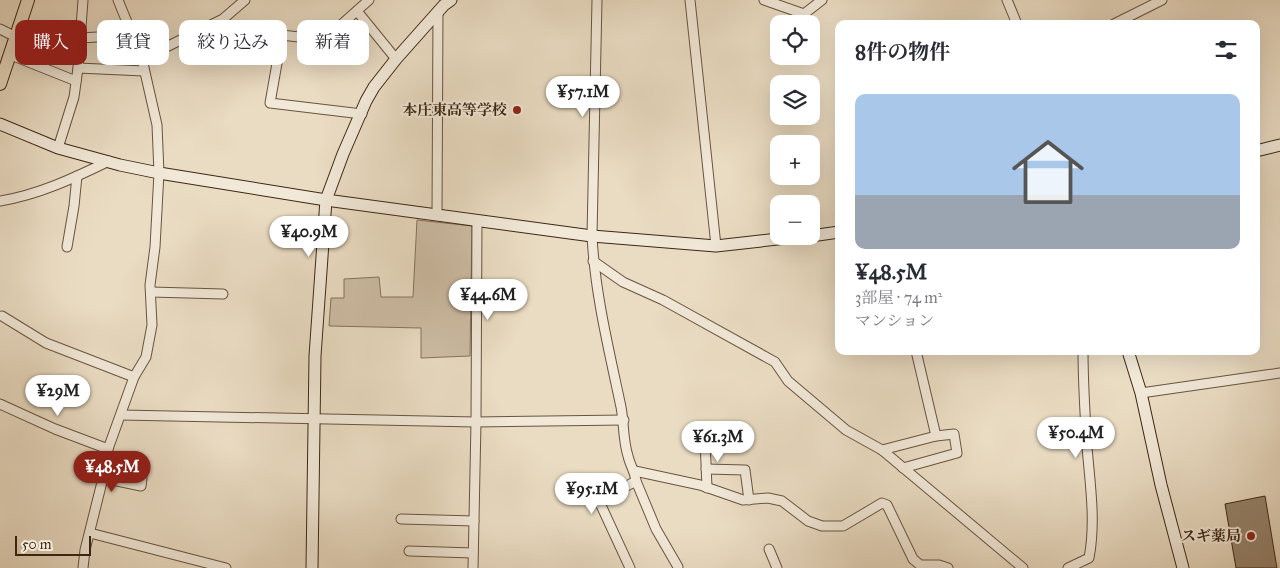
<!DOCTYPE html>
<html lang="ja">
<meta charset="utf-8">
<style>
:root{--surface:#fff;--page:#f7f7f7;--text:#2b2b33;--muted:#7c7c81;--accent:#8f2418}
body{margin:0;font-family:"IM FELL Great Primer","Noto Serif JP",serif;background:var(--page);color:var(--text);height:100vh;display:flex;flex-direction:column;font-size:19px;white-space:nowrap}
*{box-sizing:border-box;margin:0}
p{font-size:16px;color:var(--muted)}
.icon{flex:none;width:28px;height:28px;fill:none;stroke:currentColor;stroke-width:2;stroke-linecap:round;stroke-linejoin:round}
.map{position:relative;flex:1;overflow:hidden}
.details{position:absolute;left:835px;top:20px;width:425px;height:335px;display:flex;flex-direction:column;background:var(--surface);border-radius:10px;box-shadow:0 5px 20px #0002}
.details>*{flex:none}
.hud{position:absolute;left:15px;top:20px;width:475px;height:45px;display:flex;gap:10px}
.tools{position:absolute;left:770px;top:15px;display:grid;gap:10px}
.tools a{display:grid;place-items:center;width:50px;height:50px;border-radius:10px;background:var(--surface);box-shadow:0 5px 20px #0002;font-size:25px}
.scale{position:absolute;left:15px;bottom:12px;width:76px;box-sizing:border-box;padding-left:5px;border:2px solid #3d2713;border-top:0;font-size:14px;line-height:18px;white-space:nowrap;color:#3d2713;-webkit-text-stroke:4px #f1e8d8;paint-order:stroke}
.price{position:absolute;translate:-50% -42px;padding:0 11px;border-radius:18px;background:#fff;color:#222;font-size:16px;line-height:32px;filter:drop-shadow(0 1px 2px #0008)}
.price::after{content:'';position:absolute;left:50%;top:30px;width:15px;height:11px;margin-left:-8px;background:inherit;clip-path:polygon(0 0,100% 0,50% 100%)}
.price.current{background:var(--accent);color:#fff}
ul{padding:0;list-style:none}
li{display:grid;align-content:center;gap:10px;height:265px;padding:0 20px}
li span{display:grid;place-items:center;height:155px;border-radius:10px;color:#555}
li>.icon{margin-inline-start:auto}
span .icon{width:90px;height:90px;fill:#fffc;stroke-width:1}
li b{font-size:21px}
h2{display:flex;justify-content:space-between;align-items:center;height:60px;padding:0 20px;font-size:21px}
.pill{padding:0 18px;border-radius:10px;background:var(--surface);box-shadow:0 5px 20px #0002;font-size:18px;line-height:45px}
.pill.current{background:var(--accent);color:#fff}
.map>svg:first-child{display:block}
</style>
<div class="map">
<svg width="1280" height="568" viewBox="0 0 1280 568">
<rect width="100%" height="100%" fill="#eadcc3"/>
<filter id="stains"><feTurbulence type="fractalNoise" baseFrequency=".004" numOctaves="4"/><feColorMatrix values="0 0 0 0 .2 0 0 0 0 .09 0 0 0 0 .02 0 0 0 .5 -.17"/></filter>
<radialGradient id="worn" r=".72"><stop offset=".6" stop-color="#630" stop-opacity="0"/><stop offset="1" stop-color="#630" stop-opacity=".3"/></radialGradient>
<path fill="#cdbda5" stroke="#85725c" d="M417 220 472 226 470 356 421 358V328L329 326 331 298H344V279L379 277 381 297H413Z"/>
<path fill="#97856f" stroke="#3d2713" d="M1265 496 1277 568H1236L1225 504Z"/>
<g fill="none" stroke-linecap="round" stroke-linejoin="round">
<g stroke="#68543f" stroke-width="11">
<g id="street">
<path d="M597 0 592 236C595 294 609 350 621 407 624 423 623 441 628 456 630 465 635 472 636 481L599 501 630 568"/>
<path d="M690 0 716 246"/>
<path d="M764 0 804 14 822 0"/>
<path d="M1007 0 1017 24"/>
<path d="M357 11 396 59"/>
<path d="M1114 24 1162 0"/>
<path d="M0 29 16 37"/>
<path d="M80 38 133 35"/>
<path d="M11 55 76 81"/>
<path d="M142 59 223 19 245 0"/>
<path d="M78 68 144 71"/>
<path d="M362 114 270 103 282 35 324 40 369 0"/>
<path d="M58 148 74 97 78 68 83 0"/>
<path d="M0 201C38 195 74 178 109 161"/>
<path d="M437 214 438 11"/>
<path d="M67 247 74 206 77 176"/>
<path d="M593 261 623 282 663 300 775 362 788 381 846 430 882 450 1023 568"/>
<path d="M151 292 223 294"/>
<path d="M2 316 46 343 134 377"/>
<path d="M1141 393 1280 373"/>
<path d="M0 404 55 429 108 449"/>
<path d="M121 415 476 422 624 420"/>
<path d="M705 439 707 488"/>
<path d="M882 450 936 436 916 351"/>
<path d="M903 468 957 453 954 434 936 436"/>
<path d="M706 469 745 470 749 500"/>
<path d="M635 471 700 485 743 500 768 498 782 501 808 521 822 526H843L882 503 887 505 913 559 920 565H939L948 568"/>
<path d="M103 478 141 486 142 478"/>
<path d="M636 481 656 529 678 567"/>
<path d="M401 519 474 521"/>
<path d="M90 533 226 568"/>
<path d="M769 549 777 568"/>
<path d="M409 551 473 553"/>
<path d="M83 568 85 550 103 478 108 449 134 377 146 357 152 325 150 285 155 247 159 173 157 125 142 59 118 0"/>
<path d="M473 568 476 422 477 220"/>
<path d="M1068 568 1089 558C1096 521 1090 484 1087 447 1085 415 1083 383 1083 351"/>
</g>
</g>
<g stroke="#3d2713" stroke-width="13">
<g id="secondary">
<path d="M0 124 58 148 120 165 159 173 326 200 592 236 716 246 805 236"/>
<path d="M1256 151 1280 145"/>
<path d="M811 236 839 232"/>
<path d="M1128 351 1141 393 1161 485 1183 568"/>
<path d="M312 568 315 356 326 200 343 154 366 101 374 87 396 59 444 5 451 0"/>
</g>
</g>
<g stroke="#3d2713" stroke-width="14">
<path id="primary" d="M0 84 28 0"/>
</g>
<use href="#street" stroke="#f1e8d8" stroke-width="9"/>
<use href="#secondary" stroke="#f1e8d8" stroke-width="11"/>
<use href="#primary" stroke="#eadcc3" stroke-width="12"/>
</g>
<g fill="#8f2418" stroke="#f1e8d8" stroke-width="2">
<circle cx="517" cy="110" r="5"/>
<circle cx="1251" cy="536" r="5"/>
</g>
<g text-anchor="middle" stroke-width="4" stroke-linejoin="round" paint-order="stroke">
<g font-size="15" font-weight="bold" fill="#3d2713" stroke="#f1e8d8" text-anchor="end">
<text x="507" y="115">本庄東高等学校</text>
<text x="1241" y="541">スギ薬局</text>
</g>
</g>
<rect width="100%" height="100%" filter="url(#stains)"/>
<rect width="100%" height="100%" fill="url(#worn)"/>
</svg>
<div class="tools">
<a><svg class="icon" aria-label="locate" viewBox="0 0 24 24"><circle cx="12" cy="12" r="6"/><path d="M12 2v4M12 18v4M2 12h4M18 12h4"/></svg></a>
<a><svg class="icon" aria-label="layers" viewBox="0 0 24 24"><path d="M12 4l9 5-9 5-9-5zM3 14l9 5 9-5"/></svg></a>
<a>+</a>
<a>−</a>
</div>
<div class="scale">50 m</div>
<b class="price" style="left:583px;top:118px">¥57.1M</b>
<b class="price" style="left:309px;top:258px">¥40.9M</b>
<b class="price" style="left:488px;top:321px">¥44.6M</b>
<b class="price" style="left:58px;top:417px">¥29M</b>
<b class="price" style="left:1076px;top:459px">¥50.4M</b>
<b class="price" style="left:718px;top:463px">¥61.3M</b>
<b class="price current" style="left:112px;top:493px">¥48.5M</b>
<b class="price" style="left:592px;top:515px">¥95.1M</b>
<div class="hud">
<a class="pill current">購入</a>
<a class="pill">賃貸</a>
<a class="pill">絞り込み</a>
<a class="pill">新着</a>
</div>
<section class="details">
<h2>8件の物件<svg class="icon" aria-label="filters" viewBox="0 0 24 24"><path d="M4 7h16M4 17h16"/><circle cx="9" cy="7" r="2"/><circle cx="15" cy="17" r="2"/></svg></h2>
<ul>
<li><span style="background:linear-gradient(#a9c7e8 65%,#9aa5b1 0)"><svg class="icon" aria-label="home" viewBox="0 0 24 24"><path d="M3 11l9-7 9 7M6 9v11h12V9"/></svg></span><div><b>¥48.5M</b><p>3部屋 · 74 m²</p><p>マンション</p></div></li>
</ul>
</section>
</div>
